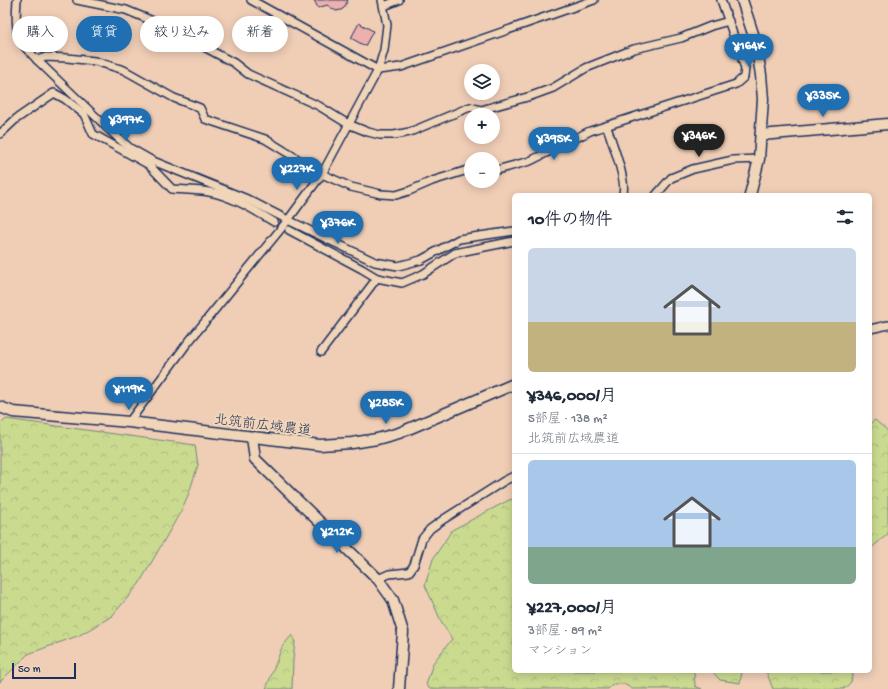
<!DOCTYPE html>
<html lang="ja">
<meta charset="utf-8">
<style>
:root{--surface:#fff;--page:#f2f2f3;--text:#1f2937;--muted:#747a83;--line:#e0e1e3;--accent:#1f6fb2}
body{margin:0;font-family:"Gochi Hand","Klee One",sans-serif;background:var(--page);color:var(--text);height:100vh;display:flex;flex-direction:column;font-size:15px;white-space:nowrap}
*{box-sizing:border-box;margin:0}
p{font-size:13px;color:var(--muted)}
.icon{flex:none;width:22px;height:22px;fill:none;stroke:currentColor;stroke-width:2;stroke-linecap:round;stroke-linejoin:round}
.map{position:relative;flex:1;overflow:hidden}
.panel{position:absolute;left:512px;top:193px;width:360px;height:480px;display:flex;flex-direction:column;background:var(--surface);border-radius:6px;box-shadow:0 2px 10px #0003}
.panel>*{flex:none}
.hud{position:absolute;left:12px;top:16px;width:380px;height:36px;display:flex;gap:8px}
.tools{position:absolute;left:464px;top:64px;display:grid;gap:8px}
.tools a{display:grid;place-items:center;width:36px;height:36px;border-radius:50%;background:var(--surface);box-shadow:0 2px 10px #0003;font-size:20px}
.scale{position:absolute;left:12px;bottom:10px;width:64px;box-sizing:border-box;padding-left:4px;border:2px solid #1b2f5e;border-top:0;font-size:11px;line-height:14px;white-space:nowrap;color:#1b2f5e;-webkit-text-stroke:3px #f1d5b8;paint-order:stroke}
.price{position:absolute;translate:-50% -34px;padding:0 9px;border-radius:14px;background:var(--accent);color:#fff;font-size:13px;line-height:26px;filter:drop-shadow(0 1px 2px #0008)}
.price::after{content:'';position:absolute;left:50%;top:24px;width:12px;height:9px;margin-left:-6px;background:inherit;clip-path:polygon(0 0,100% 0,50% 100%)}
.price.on{background:#222;color:#fff}
ul{padding:0;list-style:none}
li{display:grid;align-content:center;gap:8px;height:212px;padding:0 16px}
li+li{border-top:1px solid var(--line)}
li span{display:grid;place-items:center;height:124px;border-radius:6px;color:#555}
li>.icon{margin-inline-start:auto}
span .icon{width:72px;height:72px;fill:#fffc;stroke-width:1}
li b{font-size:17px}
h2{display:flex;justify-content:space-between;align-items:center;height:48px;padding:0 16px;font-size:17px}
.tag{padding:0 14px;border-radius:18px;background:var(--surface);box-shadow:0 2px 10px #0003;font-size:14px;line-height:36px}
.tag.on{background:var(--accent);color:#fff}
.map>svg:first-child{display:block}
</style>
<div class="map">
<svg width="888" height="689" viewBox="0 0 888 689">
<defs>
<pattern id="forest-crowns" width="20" height="18" patternUnits="userSpaceOnUse"><rect width="20" height="18" fill="#cadb90"/><path d="M2 6a3 3 0 1 1 6 0M12 15a3 3 0 1 1 6 0" fill="none" stroke="#adbc7f"/></pattern>
</defs>
<rect width="100%" height="100%" fill="#f0ceb6"/>
<filter id="ink" filterUnits="userSpaceOnUse"><feTurbulence type="fractalNoise" baseFrequency=".025" numOctaves="2"/><feDisplacementMap in="SourceGraphic" scale="8" xChannelSelector="R" yChannelSelector="G"/><feConvolveMatrix kernelMatrix="1 2 1 2 8 2 1 2 1" color-interpolation-filters="sRGB"/></filter>
<g filter="url(#ink)">
<g fill="url(#forest-crowns)" stroke="#728577">
<path d="M6 419 195 445 198 465 189 493 181 511 139 584 112 616 80 635 28 654 0 682V425Z"/>
<path d="M875 420 888 431V534L870 549V424Z"/>
<path d="M514 499V671H694L695 686 702 689H632L624 684H613L608 689H430L426 685 433 663 452 639 441 621 425 585 433 559 452 530 509 500Z"/>
<path d="M292 635 295 642 293 660 292 689H266L282 647Z"/>
<path d="M712 671H742L740 683 720 680Z"/>
<path d="M766 671H853L851 682 844 689H773Z"/>
</g>
<g fill="#ecb0ae" stroke="#1b2f5e">
<path d="M314 0H348L344 8 341 10 336 11 327 5 318 8Z"/>
<path d="M359 23 373 31 365 46 351 38Z"/>
</g>
<g fill="none" stroke-linecap="round" stroke-linejoin="round">
<g stroke="#1b2f5e" stroke-width="10">
<g id="street">
<path d="M17 0C16 12 15 27 19 38 22 46 32 54 37 60L117 137 130 148 153 161 247 199 288 220 375 262 398 266 421 260 459 239 514 231"/>
<path d="M77 0 126 10 165 26 234 63 248 74 319 106 348 124 368 132 380 135H394L410 132 470 107 481 110 531 96 553 88 586 68 634 49 681 38 711 26 729 21"/>
<path d="M251 0 378 70 401 67 594 0"/>
<path d="M384 6 399 0"/>
<path d="M37 60 46 57 67 58 95 61 124 70 174 98 200 108 205 119 265 139 322 174 351 187 381 194 396 195 409 191 432 181 471 169"/>
<path d="M607 127C611 140 629 185 622 195"/>
<path d="M0 134 16 119 54 93 65 99 84 114 93 134 149 165 172 189C184 190 197 190 209 192 232 196 254 210 274 222"/>
<path d="M493 171 530 161 590 131 736 84 744 77 745 68 721 0"/>
<path d="M656 195 671 178 693 169 733 160 759 159"/>
<path d="M289 230 362 269 377 278 402 283 423 274 455 253 514 241"/>
<path d="M870 329 888 325"/>
<path d="M321 352 377 278"/>
<path d="M129 422 186 345 288 220 322 174 378 70 384 50 387 25 382 0"/>
<path d="M378 579 389 574 409 572 414 565 422 539 430 529 444 519 504 481 514 476"/>
</g>
</g>
<g stroke="#1b2f5e" stroke-width="13">
<g id="secondary">
<path d="M742 0 756 43 761 75 763 99 759 159 750 195"/>
<path d="M761 135 888 124"/>
<path d="M0 407 13 412 129 422 320 445 352 443 377 439 399 433 514 384"/>
<path d="M252 437 255 459 378 579 393 600 403 632 399 689"/>
</g>
</g>
<use href="#street" stroke="#f1d5b8" stroke-width="7"/>
<use href="#secondary" stroke="#f1d5b8" stroke-width="10"/>
</g>
</g>
<g text-anchor="middle" stroke-width="4" stroke-linejoin="round" paint-order="stroke">
<g font-size="14" fill="#1b2f5e" stroke="#f1d5b8">
<text transform="translate(263 424) rotate(7)" y="5">北筑前広域農道</text>
</g>
</g>
</svg>
<div class="tools">
<a><svg class="icon" aria-label="layers" viewBox="0 0 24 24"><path d="M12 4l9 5-9 5-9-5zM3 14l9 5 9-5"/></svg></a>
<a>+</a>
<a>−</a>
</div>
<div class="scale">50 m</div>
<b class="price" style="left:749px;top:68px">¥164K</b>
<b class="price" style="left:823px;top:118px">¥335K</b>
<b class="price" style="left:126px;top:142px">¥397K</b>
<b class="price on" style="left:699px;top:158px">¥346K</b>
<b class="price" style="left:554px;top:161px">¥395K</b>
<b class="price" style="left:297px;top:191px">¥227K</b>
<b class="price" style="left:338px;top:245px">¥376K</b>
<b class="price" style="left:129px;top:411px">¥119K</b>
<b class="price" style="left:386px;top:425px">¥285K</b>
<b class="price" style="left:337px;top:554px">¥212K</b>
<div class="hud">
<a class="tag">購入</a>
<a class="tag on">賃貸</a>
<a class="tag">絞り込み</a>
<a class="tag">新着</a>
</div>
<section class="panel">
<h2>10件の物件<svg class="icon" aria-label="filters" viewBox="0 0 24 24"><path d="M4 7h16M4 17h16"/><circle cx="9" cy="7" r="2"/><circle cx="15" cy="17" r="2"/></svg></h2>
<ul>
<li><span style="background:linear-gradient(#c9d6e8 60%,#c2b280 0)"><svg class="icon" aria-label="home" viewBox="0 0 24 24"><path d="M3 11l9-7 9 7M6 9v11h12V9"/></svg></span><div><b>¥346,000/月</b><p>5部屋 · 138 m²</p><p>北筑前広域農道</p></div></li>
<li><span style="background:linear-gradient(#a9c7e8 70%,#7fa58c 0)"><svg class="icon" aria-label="home" viewBox="0 0 24 24"><path d="M3 11l9-7 9 7M6 9v11h12V9"/></svg></span><div><b>¥227,000/月</b><p>3部屋 · 89 m²</p><p>マンション</p></div></li>
</ul>
</section>
</div>
